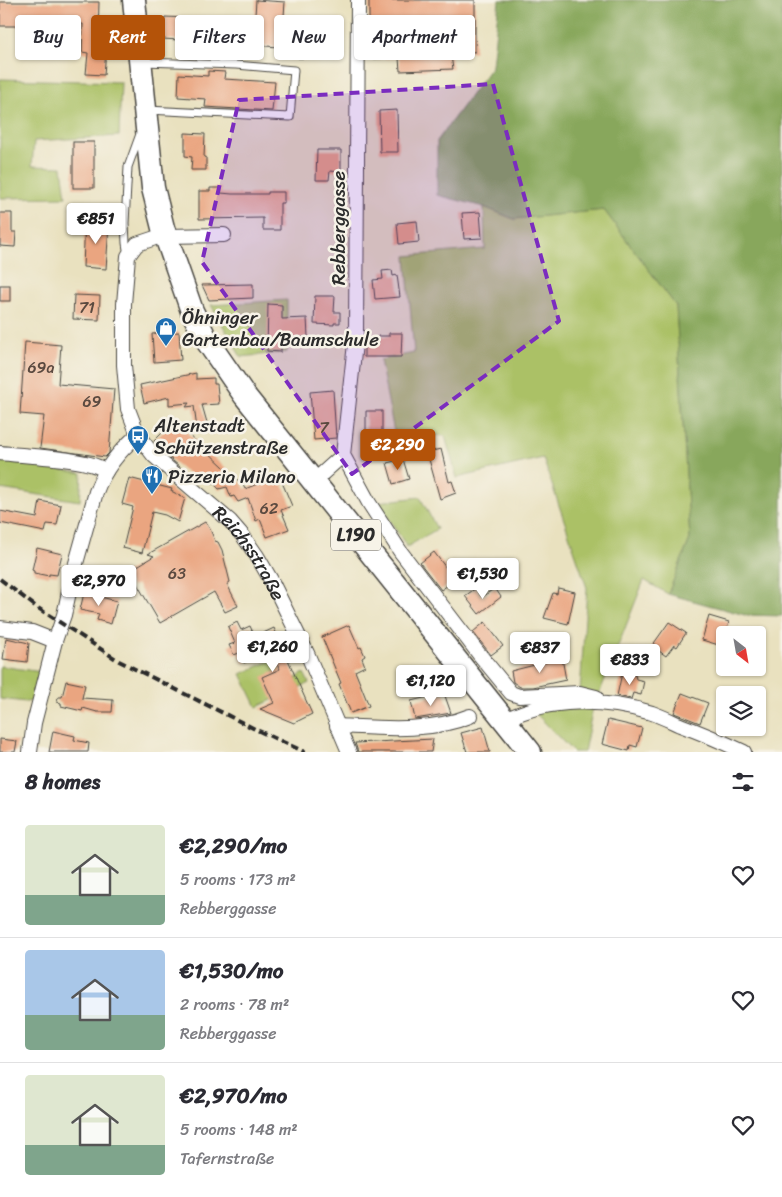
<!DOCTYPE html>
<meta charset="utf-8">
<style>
:root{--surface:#fff;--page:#f7f7f7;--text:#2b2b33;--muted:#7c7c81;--line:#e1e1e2;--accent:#b45309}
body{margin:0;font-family:Sriracha,sans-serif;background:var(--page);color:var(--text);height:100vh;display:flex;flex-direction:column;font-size:19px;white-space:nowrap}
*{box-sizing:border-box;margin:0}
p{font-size:16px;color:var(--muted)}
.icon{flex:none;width:28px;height:28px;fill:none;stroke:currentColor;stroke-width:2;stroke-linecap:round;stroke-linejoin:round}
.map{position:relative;height:752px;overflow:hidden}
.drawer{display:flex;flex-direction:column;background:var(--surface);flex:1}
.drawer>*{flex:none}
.guide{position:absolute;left:15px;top:15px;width:500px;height:45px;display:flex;gap:10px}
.needle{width:32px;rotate:149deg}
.tools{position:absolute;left:716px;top:626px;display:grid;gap:10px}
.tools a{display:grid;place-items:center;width:50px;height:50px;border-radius:5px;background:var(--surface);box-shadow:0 1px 4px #0004;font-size:25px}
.price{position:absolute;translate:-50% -42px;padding:0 11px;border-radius:5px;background:#fff;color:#222;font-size:16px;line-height:32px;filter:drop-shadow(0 1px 2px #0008)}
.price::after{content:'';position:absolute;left:50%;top:30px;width:15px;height:11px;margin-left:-8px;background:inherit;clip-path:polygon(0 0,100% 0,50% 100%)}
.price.current{background:var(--accent);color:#fff}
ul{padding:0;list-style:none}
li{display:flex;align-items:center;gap:15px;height:125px;padding:0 25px}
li+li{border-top:1px solid var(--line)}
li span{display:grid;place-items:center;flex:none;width:140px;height:100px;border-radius:5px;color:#555}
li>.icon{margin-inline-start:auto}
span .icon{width:60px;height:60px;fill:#fffc;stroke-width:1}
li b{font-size:21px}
h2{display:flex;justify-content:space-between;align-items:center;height:60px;padding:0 25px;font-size:21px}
.pill{padding:0 18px;border-radius:5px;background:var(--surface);box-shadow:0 1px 4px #0004;font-size:18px;line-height:45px}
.pill.current{background:var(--accent);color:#fff}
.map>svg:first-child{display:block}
</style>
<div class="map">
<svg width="782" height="752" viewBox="0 0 782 752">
<rect width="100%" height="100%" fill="#f7f3e8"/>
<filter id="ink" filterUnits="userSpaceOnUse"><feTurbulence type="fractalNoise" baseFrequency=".02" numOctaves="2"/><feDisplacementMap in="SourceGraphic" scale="10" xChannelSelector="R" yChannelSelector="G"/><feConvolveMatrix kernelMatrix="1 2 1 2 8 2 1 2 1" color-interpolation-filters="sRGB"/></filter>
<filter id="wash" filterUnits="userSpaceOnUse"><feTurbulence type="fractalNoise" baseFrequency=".0096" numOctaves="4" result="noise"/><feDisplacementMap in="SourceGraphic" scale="20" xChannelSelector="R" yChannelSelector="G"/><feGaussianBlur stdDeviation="1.12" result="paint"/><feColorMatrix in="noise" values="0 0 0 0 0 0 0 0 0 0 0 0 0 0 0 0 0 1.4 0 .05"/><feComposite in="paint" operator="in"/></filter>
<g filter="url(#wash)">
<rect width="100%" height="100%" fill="#e9e1bf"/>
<g fill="#abc166" stroke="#6b7648">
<path d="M0 79 121 82 119 136 34 141 32 166 62 167 66 197 0 198Z"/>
<path d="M484 207 514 219 604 210 676 306 690 539 668 594 644 580 592 712 584 752H573L519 696 580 692 587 588 543 458 457 478 445 436 394 432 380 360 414 353 406 256 485 249Z"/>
<path d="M287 300V352L241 357 211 305Z"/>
<path d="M0 460 82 473 80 501 0 489Z"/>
<path d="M420 497 437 529 407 547 378 502Z"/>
<path d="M294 650V653L276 661 280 669 296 678 304 673 309 683 257 707 241 674Z"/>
<path d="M0 666 42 672 33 701 26 702 0 699Z"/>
</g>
<path fill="#88a75b" stroke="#5a6943" d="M499 0H782V616L745 615 668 594 690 539 676 306 604 210 514 219 484 207 437 195V141L492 66Z"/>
<g id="blocks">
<g fill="#eaa580">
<path d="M256 0 285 2 283 30 339 33 338 54 310 52 309 58H298L299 56 291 55V48L253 45Z"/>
<path d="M369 0H475V52L450 49 453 69 400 71 399 58 369 59Z"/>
<path d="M0 2H99L98 37H107L104 75 86 74 88 53 82 52 83 24 19 23 18 26H0Z"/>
<path d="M165 17 214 19V24L231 25 230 40 213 38V40L195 39 194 41 163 39Z"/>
<path d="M208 71 225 72 224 79 275 82 272 111 205 107 206 99 178 97 179 74 208 76Z"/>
<path d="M397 110 398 152H380L379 111Z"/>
<path d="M185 133 205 134 204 157H206V170H191L192 157 185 156Z"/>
<rect x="73" y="142" width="21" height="46"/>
<path d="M317 150H341V172L330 171 329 180H316Z"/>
<path d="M210 188H221V193L232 194H268V192H284V203H280V230H263V218L199 219V191H210Z"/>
<path d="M480 212 482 238 464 239 462 213Z"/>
<path d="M0 213H12V232H16L15 247 0 246Z"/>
<path d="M85 220 102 221V224L109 225 106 269 83 267Z"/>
<path d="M417 221 419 242 399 244 397 223Z"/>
<path d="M392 270 393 276 397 275 400 297 375 299 373 280 383 279 382 271Z"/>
<path d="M253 284V298L209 300 202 285Z"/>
<rect x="0" y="285" width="10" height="16"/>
<path d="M74 295 100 296 99 320 73 319Z"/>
<path d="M315 296H335L334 312H340V323H334V325L314 324Z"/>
<path d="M268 304 282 305V319L307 318 308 337 281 339V352L267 351Z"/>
<path d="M179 332 181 360 154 362 152 334Z"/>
<path d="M389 333H402L401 357H364V345H378V336H389Z"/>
<path d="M25 342 61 345 58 384 114 389 109 453 105 457 40 448 44 416 20 414Z"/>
<path d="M196 373V379L214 378V384H217L219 404 202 405 208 426 197 429 194 406 186 407 189 403 169 405V397L144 403 140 385Z"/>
<path d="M333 390 336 438 314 440 310 392Z"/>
<path d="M366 411H382V440L379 451 366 446Z"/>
<path d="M175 420 205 451 206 450 243 485 245 489 279 475 292 506 281 510 289 529 267 537 260 519 256 521 248 498 238 502 234 496 231 497 227 487 219 489 204 473 197 481 173 461 154 441Z"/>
<path d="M441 449 449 482 452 481 456 493 440 499 427 452Z"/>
<path d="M403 459 409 479 393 484 387 463Z"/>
<path d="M129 478 172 489 171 491 185 498 178 522 165 515 152 512 142 553 123 548 133 507 122 504Z"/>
<path d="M40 501 61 505 57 525 47 524 45 532 0 523V511L37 518Z"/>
<path d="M205 522 210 529 215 541 218 542 222 550 230 582 227 584 238 606 225 612 214 592 160 623 137 584 132 587 124 574 154 556 148 554Z"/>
<path d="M37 548 62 554 57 575 49 574V576L34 573V571L32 570Z"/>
<path d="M434 552 455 580 441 590 420 563Z"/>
<path d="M476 588 482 597 495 588 501 597 479 614 465 596Z"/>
<path d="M558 588 575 592 568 624 544 618 553 593 557 594Z"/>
<path d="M84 593 117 601 111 624 97 620 99 614 80 610Z"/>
<path d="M709 616 729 622 722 646 702 640Z"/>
<path d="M237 622 241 630 250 626 255 637 274 628 312 714 294 723 260 709 274 703 262 677 280 669 270 650 244 663 239 653 234 655 229 645 235 643 228 627Z"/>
<path d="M485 622 503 646 491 655 473 632Z"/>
<path d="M669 622 686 633 677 647 674 645 666 656 652 646Z"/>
<path d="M349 625 359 648 361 647 365 656 362 658 365 666 355 671 369 706 351 713 339 684 341 683 322 637Z"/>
<path d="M6 638 29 643 27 662 3 659Z"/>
<path d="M562 658 566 680 533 687H520L513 682 511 671Z"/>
<path d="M622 673 635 675 636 679 644 681 641 695 633 693 631 699 617 696Z"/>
<path d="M66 681 85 685 82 698 113 700 112 712H97L83 708 82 711 61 706V703L57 702 58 697H62Z"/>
<path d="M444 693 451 713 415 719 411 701Z"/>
<path d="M682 693 708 703 700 723 674 713Z"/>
<path d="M608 720 642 728 637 747 630 745 629 751 602 744Z"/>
<path d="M483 727 490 752H467L461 733Z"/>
<path d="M53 731 75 736 74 740 89 743 88 752H49Z"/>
<path d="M0 739 17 741 15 752H0Z"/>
<path d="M433 739 431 752H358L355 743Z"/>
</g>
</g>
</g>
<g filter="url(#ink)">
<use href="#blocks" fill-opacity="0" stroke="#484641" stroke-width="1"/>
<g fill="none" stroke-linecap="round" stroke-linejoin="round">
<g stroke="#484641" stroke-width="9">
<g id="lane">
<path d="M143 62 236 65 294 70 290 117 147 110"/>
<path d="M128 256 126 243 125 223 128 167 140 134"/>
</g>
</g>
<g stroke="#484641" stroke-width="16">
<g id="street">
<path d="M358 0 356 334 343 455 369 503 400 551 479 654 511 693 519 696 580 693 596 697 598 703"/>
<path id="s1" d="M224 235 165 236 155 238 137 244 128 256 124 304V365L128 409 138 435 154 456 230 521 243 536 257 556 271 580 307 653 349 752"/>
<path d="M0 453C24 456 90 458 106 471"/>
<path d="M313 482 343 455"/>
<path d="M0 628 32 632 55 641"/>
<path d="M505 720C550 697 604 699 652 713 661 716 671 721 680 725 702 733 723 742 744 752"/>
<path d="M337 726C382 728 428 733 470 716"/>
<path d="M30 752 34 723 55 641 64 615 73 574 96 492C104 470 120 450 138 435"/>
</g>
</g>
<g stroke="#484641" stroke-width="25">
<path id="primary" d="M134 0 153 188 163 228 192 311 207 341 245 396 530 752"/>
</g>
<use href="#lane" stroke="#fff" stroke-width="7"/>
<use href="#street" stroke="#fff" stroke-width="14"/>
<use href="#primary" stroke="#fff" stroke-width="22"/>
<path stroke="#2b2b2b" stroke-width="4" stroke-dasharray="8 4" stroke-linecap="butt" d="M0 579 35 606 119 661 259 731 305 752"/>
</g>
</g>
<path fill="#7b2cbf" fill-opacity="0.2" stroke="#7b2cbf" stroke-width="4" stroke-dasharray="10 6" stroke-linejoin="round" d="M493 84 559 321 352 474 202 262 239 100Z"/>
<defs>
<g id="shop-pin" transform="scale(1.125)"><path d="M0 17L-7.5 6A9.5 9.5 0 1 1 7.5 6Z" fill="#1f6fb2" stroke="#f7f3e8"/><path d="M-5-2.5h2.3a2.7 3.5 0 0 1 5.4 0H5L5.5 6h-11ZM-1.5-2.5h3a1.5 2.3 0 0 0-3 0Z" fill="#fff"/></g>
<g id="bus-pin" transform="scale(1.125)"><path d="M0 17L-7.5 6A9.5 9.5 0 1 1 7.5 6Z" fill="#1f6fb2" stroke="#f7f3e8"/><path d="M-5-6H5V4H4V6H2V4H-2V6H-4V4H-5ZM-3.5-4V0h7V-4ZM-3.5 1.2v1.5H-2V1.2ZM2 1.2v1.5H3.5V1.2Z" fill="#fff"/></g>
<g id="restaurant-pin" transform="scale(1.125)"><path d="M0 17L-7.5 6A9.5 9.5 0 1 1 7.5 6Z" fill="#1f6fb2" stroke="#f7f3e8"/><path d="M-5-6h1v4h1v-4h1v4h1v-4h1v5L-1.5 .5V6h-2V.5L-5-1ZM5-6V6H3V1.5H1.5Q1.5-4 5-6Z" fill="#fff"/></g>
</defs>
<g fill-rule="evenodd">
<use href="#shop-pin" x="166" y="328"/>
<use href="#bus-pin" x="138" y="436"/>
<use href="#restaurant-pin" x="152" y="476"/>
</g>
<g text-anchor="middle" stroke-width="5" stroke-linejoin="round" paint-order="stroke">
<g font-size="16" fill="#5b4a40">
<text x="87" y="313">71</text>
<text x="41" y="373">69a</text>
<text x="92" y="407">69</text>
<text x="324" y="433">7</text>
<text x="269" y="514">62</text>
<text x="177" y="579">63</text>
</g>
<rect fill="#f7f3e8" stroke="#686764" stroke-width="1" x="331" y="519.5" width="50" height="31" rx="4"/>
<g font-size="18" font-weight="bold" fill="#2b2b2b">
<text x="356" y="541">L190</text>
</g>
<g font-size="19" fill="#2b2b2b" stroke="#f7f3e8">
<text transform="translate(338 228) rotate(-90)" y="7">Rebberggasse</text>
<text dy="7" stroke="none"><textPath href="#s1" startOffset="448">Reichsstraße</textPath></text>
</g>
<g font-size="19" fill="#2b2b2b" stroke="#f7f3e8" text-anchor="start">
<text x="182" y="324">Öhninger<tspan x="182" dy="22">Gartenbau/Baumschule</tspan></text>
<text x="154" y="432">Altenstadt<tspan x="154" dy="22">Schützenstraße</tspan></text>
<text x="168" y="483">Pizzeria Milano</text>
</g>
</g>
</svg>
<div class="tools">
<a><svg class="needle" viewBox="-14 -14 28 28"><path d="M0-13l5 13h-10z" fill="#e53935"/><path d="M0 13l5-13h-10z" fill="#7c7c81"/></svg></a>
<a><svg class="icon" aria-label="layers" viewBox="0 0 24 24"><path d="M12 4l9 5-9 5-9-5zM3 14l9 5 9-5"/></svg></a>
</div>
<b class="price" style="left:96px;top:245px">€851</b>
<b class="price current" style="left:398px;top:471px">€2,290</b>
<b class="price" style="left:483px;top:600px">€1,530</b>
<b class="price" style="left:99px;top:607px">€2,970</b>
<b class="price" style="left:273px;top:673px">€1,260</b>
<b class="price" style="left:540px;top:674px">€837</b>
<b class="price" style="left:630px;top:686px">€833</b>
<b class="price" style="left:431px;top:707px">€1,120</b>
<div class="guide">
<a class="pill">Buy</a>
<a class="pill current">Rent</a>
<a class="pill">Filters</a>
<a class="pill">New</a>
<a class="pill">Apartment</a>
</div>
</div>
<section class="drawer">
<h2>8 homes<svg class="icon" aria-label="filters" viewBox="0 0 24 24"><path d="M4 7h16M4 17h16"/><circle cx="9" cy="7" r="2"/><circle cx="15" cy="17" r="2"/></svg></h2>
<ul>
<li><span style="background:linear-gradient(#dfe7d0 70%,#7fa58c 0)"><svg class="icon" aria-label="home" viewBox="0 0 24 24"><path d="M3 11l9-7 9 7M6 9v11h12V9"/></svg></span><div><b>€2,290/mo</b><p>5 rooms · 173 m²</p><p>Rebberggasse</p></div><svg class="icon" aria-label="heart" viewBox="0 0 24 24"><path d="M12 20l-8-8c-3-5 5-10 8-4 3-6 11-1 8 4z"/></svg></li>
<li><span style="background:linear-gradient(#a9c7e8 65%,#7fa58c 0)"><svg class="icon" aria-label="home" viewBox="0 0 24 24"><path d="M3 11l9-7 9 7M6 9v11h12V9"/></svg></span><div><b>€1,530/mo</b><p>2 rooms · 78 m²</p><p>Rebberggasse</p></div><svg class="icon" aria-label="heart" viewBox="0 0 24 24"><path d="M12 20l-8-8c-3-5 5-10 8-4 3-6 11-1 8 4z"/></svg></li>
<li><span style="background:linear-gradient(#dfe7d0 70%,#7fa58c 0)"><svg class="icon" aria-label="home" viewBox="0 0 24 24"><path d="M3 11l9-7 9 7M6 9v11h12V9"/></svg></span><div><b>€2,970/mo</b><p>5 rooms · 148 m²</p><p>Tafernstraße</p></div><svg class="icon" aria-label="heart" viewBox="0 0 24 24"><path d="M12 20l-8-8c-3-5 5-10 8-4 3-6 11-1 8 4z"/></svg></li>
</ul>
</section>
